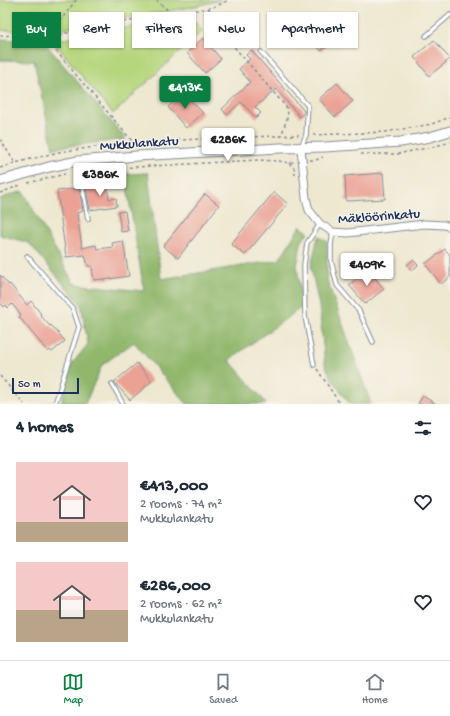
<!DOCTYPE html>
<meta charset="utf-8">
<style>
:root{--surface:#fff;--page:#f2f2f3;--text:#1f2937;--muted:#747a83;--line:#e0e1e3;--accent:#0b8043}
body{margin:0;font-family:"Gochi Hand",sans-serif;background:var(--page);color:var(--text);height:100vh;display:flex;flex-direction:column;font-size:15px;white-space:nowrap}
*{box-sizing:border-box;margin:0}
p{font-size:13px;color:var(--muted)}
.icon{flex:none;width:22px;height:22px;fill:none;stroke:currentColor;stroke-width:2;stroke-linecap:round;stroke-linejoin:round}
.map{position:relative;height:404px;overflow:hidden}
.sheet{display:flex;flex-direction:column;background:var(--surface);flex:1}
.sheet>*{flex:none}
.hud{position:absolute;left:12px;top:12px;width:426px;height:36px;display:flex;gap:8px}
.scale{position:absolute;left:12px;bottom:10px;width:67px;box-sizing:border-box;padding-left:4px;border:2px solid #1b2f5e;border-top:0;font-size:11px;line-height:14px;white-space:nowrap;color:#1b2f5e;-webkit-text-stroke:3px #f7f3e8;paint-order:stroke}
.price{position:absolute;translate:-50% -34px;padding:0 9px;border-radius:4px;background:#fff;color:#222;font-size:13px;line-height:26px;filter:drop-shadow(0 1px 2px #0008)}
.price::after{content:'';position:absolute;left:50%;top:24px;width:12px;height:9px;margin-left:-6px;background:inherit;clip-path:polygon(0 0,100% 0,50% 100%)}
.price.active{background:var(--accent);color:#fff}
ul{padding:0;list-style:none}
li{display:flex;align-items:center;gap:12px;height:100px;padding:0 16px}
li span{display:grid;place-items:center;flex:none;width:112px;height:80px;border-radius:0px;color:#555}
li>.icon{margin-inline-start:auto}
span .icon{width:48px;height:48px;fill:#fffc;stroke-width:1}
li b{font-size:17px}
h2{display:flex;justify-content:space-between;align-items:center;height:48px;padding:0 16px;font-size:17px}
.pill{padding:0 14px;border-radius:0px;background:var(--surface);box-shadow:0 1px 3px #0004;font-size:14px;line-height:36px}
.pill.active{background:var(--accent);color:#fff}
.dock{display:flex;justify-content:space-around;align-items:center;height:56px;border-top:1px solid var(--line);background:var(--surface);font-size:11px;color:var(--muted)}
.dock a{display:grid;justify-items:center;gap:2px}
.dock .active{color:var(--accent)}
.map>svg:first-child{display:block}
</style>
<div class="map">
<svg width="450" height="404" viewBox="0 0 450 404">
<rect width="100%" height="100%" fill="#f7f3e8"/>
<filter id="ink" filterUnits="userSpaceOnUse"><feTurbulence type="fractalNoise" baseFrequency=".025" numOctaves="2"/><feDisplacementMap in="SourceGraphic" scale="8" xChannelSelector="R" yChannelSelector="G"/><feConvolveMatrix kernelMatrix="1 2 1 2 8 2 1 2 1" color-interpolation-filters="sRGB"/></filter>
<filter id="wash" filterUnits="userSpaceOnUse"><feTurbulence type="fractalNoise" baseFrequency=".012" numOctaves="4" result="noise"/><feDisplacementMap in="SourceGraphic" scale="16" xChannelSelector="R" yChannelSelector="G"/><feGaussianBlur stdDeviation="0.9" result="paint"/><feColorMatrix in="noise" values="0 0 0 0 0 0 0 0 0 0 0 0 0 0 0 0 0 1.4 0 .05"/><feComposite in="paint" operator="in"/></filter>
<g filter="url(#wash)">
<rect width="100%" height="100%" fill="#eee8d0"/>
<g fill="#b6d67d" stroke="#68826e">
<path d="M0 0H221L192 7 45 32 0 30Z"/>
<path d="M190 16 202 31 113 114 53 41Z"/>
</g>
<g fill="#90b76c" stroke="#567365">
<path d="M0 39 43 41 126 139 53 148 34 61 0 60Z"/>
<path d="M148 173 161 279 279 260 300 226 308 232 301 243 297 266 302 307 229 360 267 404H187L134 342 102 365 85 404H61L72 364 88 344 81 305 29 243 0 235V199L4 197 23 191 74 284 144 291 125 174Z"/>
<path d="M318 236 327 241V280L371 404H350L331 378 325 364 319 306 311 267Z"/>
</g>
<g id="blocks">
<g fill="#eba194">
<path d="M324 17 340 35 321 51 306 33Z"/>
<path d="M203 38 221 59 205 73 187 53Z"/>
<path d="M434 40 450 59 429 76 414 57Z"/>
<path d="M251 50 304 111V113L300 117 276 89 255 107 261 113 256 118 241 102 227 115 222 109 250 82 239 69 250 59 246 55Z"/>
<path d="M337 83 353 101 335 117 319 99Z"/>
<path d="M184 93 203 113 186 128 168 107Z"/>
<path d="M383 173 385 199 346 201 345 176Z"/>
<path d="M107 183 109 199 116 198 117 206 90 210 86 187H87V186Z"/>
<path d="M79 188 83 211 77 213 82 248 96 245 97 249 113 247 112 243 123 241 129 276 103 280V279L94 280 92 266H88L85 255 66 257 57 191Z"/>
<path d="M274 192 288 204 245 255 231 244Z"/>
<path d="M205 194 219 205 178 258 163 246Z"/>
<path d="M125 211 128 231 121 232 118 212Z"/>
<path d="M445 249 450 255V277L441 284 425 264Z"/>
<path d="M413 260 418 265 412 271 407 265Z"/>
<path d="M368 269 384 289 365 304 349 285Z"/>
<path d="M0 275 9 285 10 284 27 305 31 301 41 314 40 315 50 326 51 325 65 341 52 352 50 350 48 352 19 317 21 315 12 304 8 308 6 305 4 307 0 303Z"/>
<path d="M137 363 152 381 130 400 114 382Z"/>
<path d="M423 396 436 404H418Z"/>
</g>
</g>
</g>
<g filter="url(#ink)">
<use href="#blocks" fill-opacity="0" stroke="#848c97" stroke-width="1"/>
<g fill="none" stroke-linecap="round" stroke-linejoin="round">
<g stroke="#848c97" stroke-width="5.5">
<g id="service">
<path d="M426 36 450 15"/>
<path d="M261 52 308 106 306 135 301 147"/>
<path d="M78 162 88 219"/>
<path d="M333 232 331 245V261L337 285 359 311 373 342"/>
<path d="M27 256 73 309 79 327 55 404"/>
<path d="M314 365 305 316 304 265 307 243 320 224"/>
<path d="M112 384 123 404"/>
</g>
</g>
<g stroke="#848c97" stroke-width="9">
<path id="minor" d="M301 148 306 198 309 210 320 224 333 232 348 233 424 224 444 225 450 227"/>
</g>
<g stroke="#848c97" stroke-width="11">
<path id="tertiary" d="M0 181 49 167 78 161 137 156 280 148 325 147 401 142 430 137 450 131"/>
</g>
<g stroke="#848c97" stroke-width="1.5" stroke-dasharray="3 3" stroke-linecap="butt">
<path d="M76 0 64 16 45 38 132 141"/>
<path d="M156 0 172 14"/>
<path d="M209 8 211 20 287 108 288 115 281 137"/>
<path d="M0 35 45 38 93 27 209 8 221 4 228 0"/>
<path d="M313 135 385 132 432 124 450 117"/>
<path d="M0 139 15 163"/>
<path d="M361 154H397L432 147 450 142"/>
<path d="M310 160H316L323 157"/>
<path d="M289 163 294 168 295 175"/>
<path d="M0 168 15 163 59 152 132 142 299 135"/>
<path d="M99 169 258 160 279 161 289 163 294 162"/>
<path d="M28 183 65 174"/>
<path d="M0 193 21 185"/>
<path d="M317 369 340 404"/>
<path d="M0 376 24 404"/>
</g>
<use href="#service" stroke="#fff" stroke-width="3.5"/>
<use href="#minor" stroke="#fff" stroke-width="7"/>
<use href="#tertiary" stroke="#fff" stroke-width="9"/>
</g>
</g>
<g text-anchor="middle" stroke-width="3" stroke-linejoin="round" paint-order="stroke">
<g font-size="14" fill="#1b2f5e" stroke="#f7f3e8">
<text transform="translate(139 142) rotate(-4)" y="5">Mukkulankatu</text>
<text transform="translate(379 215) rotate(-4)" y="5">Mäklöörinkatu</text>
</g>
</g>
</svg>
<div class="scale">50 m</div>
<b class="price active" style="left:185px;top:110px">€413K</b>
<b class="price" style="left:228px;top:162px">€286K</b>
<b class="price" style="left:100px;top:197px">€386K</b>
<b class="price" style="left:367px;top:287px">€409K</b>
<div class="hud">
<a class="pill active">Buy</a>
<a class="pill">Rent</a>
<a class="pill">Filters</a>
<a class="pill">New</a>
<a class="pill">Apartment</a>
</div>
</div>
<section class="sheet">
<h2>4 homes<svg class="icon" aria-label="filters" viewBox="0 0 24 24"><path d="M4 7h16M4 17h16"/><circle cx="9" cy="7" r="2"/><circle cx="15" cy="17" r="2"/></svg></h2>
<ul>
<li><span style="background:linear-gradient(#f6c9c9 75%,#b9a48a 0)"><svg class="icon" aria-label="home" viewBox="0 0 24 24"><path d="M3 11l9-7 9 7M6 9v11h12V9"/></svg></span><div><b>€413,000</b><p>2 rooms · 74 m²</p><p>Mukkulankatu</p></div><svg class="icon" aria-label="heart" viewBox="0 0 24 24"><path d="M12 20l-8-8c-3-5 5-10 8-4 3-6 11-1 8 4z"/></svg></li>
<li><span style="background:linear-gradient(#f6c9c9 60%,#b9a48a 0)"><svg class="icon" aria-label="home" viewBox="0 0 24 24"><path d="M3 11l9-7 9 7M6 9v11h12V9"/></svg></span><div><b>€286,000</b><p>2 rooms · 62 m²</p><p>Mukkulankatu</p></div><svg class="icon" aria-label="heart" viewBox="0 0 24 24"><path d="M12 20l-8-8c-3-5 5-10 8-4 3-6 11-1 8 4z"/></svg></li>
</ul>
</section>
<nav class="dock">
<a class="active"><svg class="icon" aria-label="map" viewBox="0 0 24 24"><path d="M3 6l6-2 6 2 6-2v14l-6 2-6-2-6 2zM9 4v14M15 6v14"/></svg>Map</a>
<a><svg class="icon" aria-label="saved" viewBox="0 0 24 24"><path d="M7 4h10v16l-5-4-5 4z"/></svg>Saved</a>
<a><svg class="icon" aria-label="home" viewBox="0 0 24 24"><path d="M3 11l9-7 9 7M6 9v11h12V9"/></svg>Home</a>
</nav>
